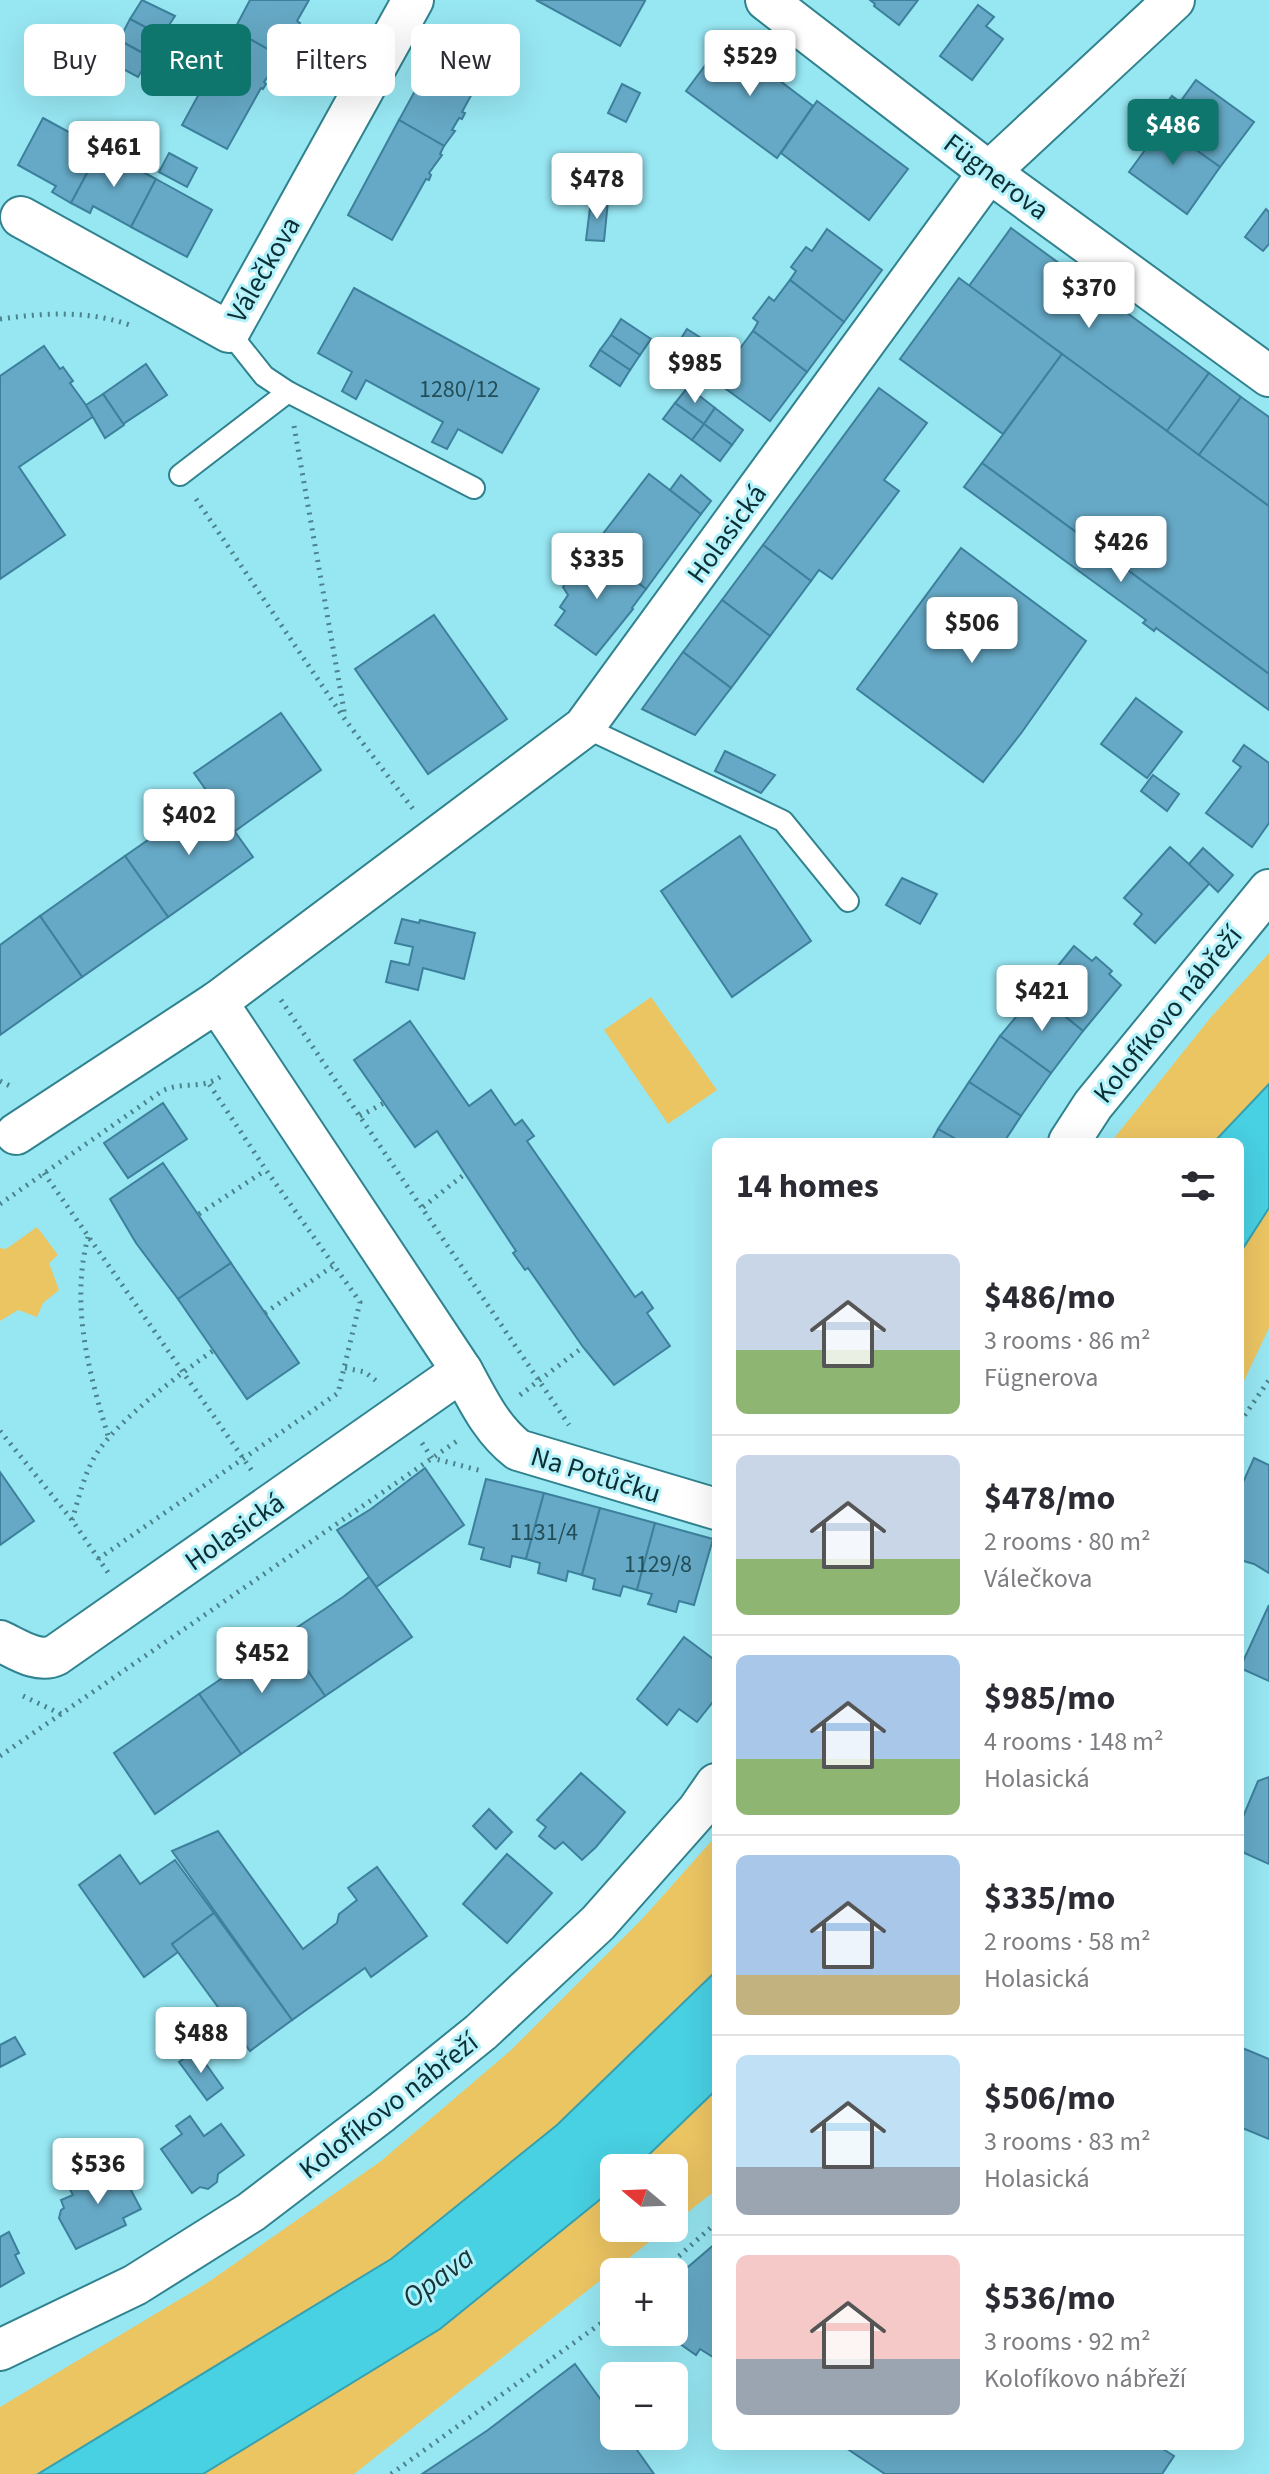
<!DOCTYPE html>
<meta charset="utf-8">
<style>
:root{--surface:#fff;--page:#f7f7f7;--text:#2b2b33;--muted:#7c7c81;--line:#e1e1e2;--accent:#0f766e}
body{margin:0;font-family:"Source Sans 3",sans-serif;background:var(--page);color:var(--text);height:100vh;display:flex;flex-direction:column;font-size:30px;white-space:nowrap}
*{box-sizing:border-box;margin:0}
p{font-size:26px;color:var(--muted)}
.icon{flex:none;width:44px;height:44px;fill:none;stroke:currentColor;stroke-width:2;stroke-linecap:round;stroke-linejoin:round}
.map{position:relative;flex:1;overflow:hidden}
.details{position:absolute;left:712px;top:1138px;width:532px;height:1312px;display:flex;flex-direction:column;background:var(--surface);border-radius:12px;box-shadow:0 8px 32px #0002}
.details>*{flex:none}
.guide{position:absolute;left:24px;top:24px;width:568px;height:72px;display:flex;gap:16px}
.needle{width:52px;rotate:289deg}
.controls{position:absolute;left:600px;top:2154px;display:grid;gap:16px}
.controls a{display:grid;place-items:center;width:88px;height:88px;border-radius:12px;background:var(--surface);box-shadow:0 8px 32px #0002;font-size:40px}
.price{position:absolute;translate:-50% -68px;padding:0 18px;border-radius:8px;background:#fff;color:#222;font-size:26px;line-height:52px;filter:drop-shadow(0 2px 4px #0008)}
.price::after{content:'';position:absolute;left:50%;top:48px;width:24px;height:18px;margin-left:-12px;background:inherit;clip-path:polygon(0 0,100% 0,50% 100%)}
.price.selected{background:var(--accent);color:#fff}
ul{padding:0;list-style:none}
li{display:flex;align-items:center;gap:24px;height:200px;padding:0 24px}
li+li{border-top:2px solid var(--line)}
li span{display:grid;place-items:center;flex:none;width:224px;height:160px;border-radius:12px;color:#555}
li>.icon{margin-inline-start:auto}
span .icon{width:96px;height:96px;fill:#fffc;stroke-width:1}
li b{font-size:34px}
h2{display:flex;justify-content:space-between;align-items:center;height:96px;padding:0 24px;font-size:34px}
.tag{padding:0 28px;border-radius:12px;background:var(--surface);box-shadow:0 8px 32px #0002;font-size:28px;line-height:72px}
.tag.selected{background:var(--accent);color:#fff}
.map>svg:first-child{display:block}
</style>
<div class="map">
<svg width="1269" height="2474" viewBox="0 0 1269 2474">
<rect width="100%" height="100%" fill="#97e7f3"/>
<g fill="#ecc563">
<path d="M1269 953V1084L1214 1142H1111L1211 1017Z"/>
<path d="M651 997 717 1090 668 1124 604 1030Z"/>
<path d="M1269 1208V1328L1240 1389V1253Z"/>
<path d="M37 1227 58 1255 49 1263 59 1290 43 1303 37 1317 18 1310 0 1321V1248L6 1249Z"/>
<path d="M716 1836V1971L557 2125 391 2259 38 2474H0V2407L207 2283 381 2161 510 2051 643 1918Z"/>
<path d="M716 2090V2190L674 2223V2168H635Z"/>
<path d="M614 2189V2228H667L354 2474H203L440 2329Z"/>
</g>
<g fill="#48d0e3" stroke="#36a0ae" stroke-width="2">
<path d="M1269 1084V1208L1240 1253V1142H1214Z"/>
<path d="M716 1971V2090L635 2168H614L613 2189 440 2329 203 2474H38L391 2259 557 2125Z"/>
</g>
<g fill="#66a9c6" stroke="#3d809c" stroke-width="2">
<path d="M142 0 175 16 162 36 130 19Z"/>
<path d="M250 0H309L297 21 300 23 296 28 294 27 287 40 289 41 278 55 234 30Z"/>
<path d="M536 0H643L645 1 620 46Z"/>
<path d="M870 0H918L899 25 874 6 875 4Z"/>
<path d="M978 5 994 17 986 26 1003 39 972 80 940 56Z"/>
<path d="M130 19 162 36 150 57 119 40Z"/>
<path d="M451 25 496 50 462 112 465 113 462 119 459 118 452 130 455 131 444 146 399 120Z"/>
<path d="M234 30 278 55 274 64 276 65 264 82 266 84 263 89 261 88 227 149 182 125 206 81 204 79 208 72 210 73Z"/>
<path d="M725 39 813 106 777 158 686 91Z"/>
<path d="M119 40 150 57 138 77 108 61Z"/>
<path d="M1196 80 1254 122 1220 167 1154 120 1172 96 1180 102Z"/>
<path d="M622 84 640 93 626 122 608 113Z"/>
<path d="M817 101 908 169 869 220 781 153Z"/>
<path d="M43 118 100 149 71 203 52 192 56 186 18 165Z"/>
<path d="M399 120 444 146 440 154 442 155 429 173 431 175 429 180 426 179 392 240 348 215Z"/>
<path d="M1154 120 1220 167 1187 214 1129 172 1145 150 1137 144Z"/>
<path d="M100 149 156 179 131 227 93 206 90 213 71 203Z"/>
<path d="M169 153 197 168 187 187 159 172Z"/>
<path d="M156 179 212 210 187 257 131 227Z"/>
<path d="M591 200 608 201 604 241 586 240Z"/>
<path d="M1266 209 1269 212V244L1263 251 1245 237Z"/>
<path d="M1011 228 1209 373 1167 431 969 286Z"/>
<path d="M827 229 882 270 844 322 790 280 796 271 791 267 806 247 812 251Z"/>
<path d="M959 278 1062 354 1003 434 900 359Z"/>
<path d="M790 280 844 322 807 372 753 331 758 322 753 318 769 297 774 301Z"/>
<path d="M354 288 539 389 502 453 458 429 447 449 432 442 443 422 366 380 356 399 342 391 352 372 318 353Z"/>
<path d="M621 319 651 339 640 355 611 335Z"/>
<path d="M687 329 709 343 693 366 672 353Z"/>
<path d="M753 331 807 372 770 421 715 381 722 372 716 368 732 347 738 351Z"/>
<path d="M611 335 640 355 630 370 600 350Z"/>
<path d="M44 346 60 369 63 367 73 381 70 383 94 416 19 467 65 535 0 579V376Z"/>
<path d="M600 350 630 370 620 386 590 366Z"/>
<path d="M1062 354 1269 506V674L982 463Z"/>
<path d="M146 364 167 395 123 424 103 394Z"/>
<path d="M1209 373 1241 397 1199 455 1167 431Z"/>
<path d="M688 387 715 408 704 424 675 403Z"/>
<path d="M879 388 927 423 884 480 899 491 832 579 819 570 811 581 763 545Z"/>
<path d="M103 394 124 425 105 438 86 405Z"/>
<path d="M1241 397 1269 417V506L1199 455Z"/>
<path d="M675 403 704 424 692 440 663 419Z"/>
<path d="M715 408 743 430 732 445 704 424Z"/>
<path d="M704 424 732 445 720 461 692 440Z"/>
<path d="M982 463 1269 674V710L1156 628 1154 631 1143 623 1146 620 964 487Z"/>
<path d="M649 474 701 514 646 589 592 548Z"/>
<path d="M681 475 711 501 701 514 670 490Z"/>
<path d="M763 545 811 581 770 636 722 600Z"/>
<path d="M592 548 646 589 632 608 633 609 596 655 555 625 565 611 560 607 568 595 563 587Z"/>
<path d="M961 548 1086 641 1022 732 983 782 857 689Z"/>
<path d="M722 600 770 636 731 688 683 652Z"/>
<path d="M434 615 507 719 428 774 355 669Z"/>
<path d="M683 652 731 688 695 735 642 709Z"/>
<path d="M1136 698 1182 732 1147 778 1101 744Z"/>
<path d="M281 713 321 770 235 831 194 773Z"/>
<path d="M1244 745 1269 763V823L1252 847 1206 813 1241 767 1233 761Z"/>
<path d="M725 751 775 775 761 793 715 771Z"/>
<path d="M1153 775 1179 794 1167 811 1141 791Z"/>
<path d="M210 797 253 857 168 917 125 856Z"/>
<path d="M740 836 811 941 732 997 661 891Z"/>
<path d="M1170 847 1210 883 1155 943 1134 924 1142 914 1124 898Z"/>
<path d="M1203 848 1233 875 1218 892 1189 864Z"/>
<path d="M125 856 168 917 82 977 40 916Z"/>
<path d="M902 878 937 894 920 924 886 905Z"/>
<path d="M40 916 82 977 0 1035V945Z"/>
<path d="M402 919 419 923 420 920 475 933 464 979 423 968 418 990 386 982 391 961 409 965 413 947 395 943Z"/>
<path d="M1074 946 1092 961 1096 957 1112 971 1109 974 1121 985 1083 1031 1036 993Z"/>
<path d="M1036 993 1083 1031 1051 1073 1000 1036Z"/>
<path d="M410 1021 469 1106 491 1090 515 1125 522 1120 534 1136 527 1141 635 1297 642 1292 653 1308 647 1313 670 1346 614 1385 583 1347 528 1268 525 1270 513 1253 516 1251 437 1131 415 1147 354 1060Z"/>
<path d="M1000 1036 1051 1073 1021 1116 969 1082Z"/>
<path d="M969 1082 1021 1116 1004 1142H961L938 1129Z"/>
<path d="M163 1103 187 1139 128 1178 104 1143Z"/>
<path d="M938 1129 961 1142H931Z"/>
<path d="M163 1163 231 1263 178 1299 136 1243 110 1199Z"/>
<path d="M231 1263 299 1363 247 1399 178 1299Z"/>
<path d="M1254 1458 1269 1465V1573L1254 1564 1240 1560V1489Z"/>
<path d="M425 1468 464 1525 376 1587 337 1530 371 1509Z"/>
<path d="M0 1472 34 1521 0 1545Z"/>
<path d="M486 1479 544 1493 526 1559 512 1556 510 1567 481 1559 484 1548 469 1544Z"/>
<path d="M544 1493 600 1508 582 1575 568 1571 566 1581 538 1573 540 1563 526 1559Z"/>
<path d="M600 1508 655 1523 637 1590 623 1586 620 1596 593 1589 595 1579 582 1575Z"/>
<path d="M655 1523 713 1539 694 1605 679 1601 676 1612 648 1604 652 1594 637 1590Z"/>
<path d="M369 1577 412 1637 325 1696 284 1636 343 1597Z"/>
<path d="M1269 1605V1681L1240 1668Z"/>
<path d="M284 1636 325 1696 241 1754 199 1694Z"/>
<path d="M684 1637 716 1661V1698L697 1722 679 1709 667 1725 637 1699Z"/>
<path d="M199 1694 241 1754 155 1814 114 1753Z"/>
<path d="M581 1773 625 1812 596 1847 582 1860 563 1842 555 1849 539 1836 546 1827 537 1820Z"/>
<path d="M1269 1777V1864L1240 1851V1824L1258 1781Z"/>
<path d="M489 1809 512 1832 496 1849 473 1826Z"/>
<path d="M218 1831 303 1949 337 1923 339 1914 357 1900 348 1888 377 1867 427 1936 371 1977 365 1968 292 2020 172 1851Z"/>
<path d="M507 1854 552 1893 507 1943 463 1904Z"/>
<path d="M120 1855 140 1884 175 1860 214 1913 172 1944 178 1952 144 1977 79 1885Z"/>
<path d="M214 1913 292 2020 250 2051 172 1944Z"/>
<path d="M15 2037 25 2054 0 2067V2045Z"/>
<path d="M1240 2047 1269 2059V2139L1240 2127Z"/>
<path d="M196 2050 223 2088 207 2100 179 2062Z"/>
<path d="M190 2116 204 2136 221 2124 244 2155 218 2174 217 2182 208 2189 200 2187 192 2193 161 2149 182 2134 176 2126Z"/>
<path d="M116 2162 141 2209 123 2218 126 2225 76 2249 59 2218 61 2210 64 2208 61 2200 73 2195 68 2186Z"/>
<path d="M9 2232 19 2253 15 2255 24 2273 0 2287V2237Z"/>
<path d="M716 2243V2359L700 2349 696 2355 673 2339 677 2333 674 2331V2279Z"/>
<path d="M575 2364 614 2418V2436H627L654 2474H422L488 2430Z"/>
<path d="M843 2446H1158L1174 2456 1162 2474H885Z"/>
</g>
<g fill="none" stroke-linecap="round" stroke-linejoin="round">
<g stroke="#30838e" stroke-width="24">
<g id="service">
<path d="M229 332 264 376 288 392 474 488"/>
<path d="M180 475 288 392"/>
<path d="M584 727 783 821 848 901"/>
</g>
</g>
<g stroke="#30838e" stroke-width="44">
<g id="minor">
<path d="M766 0 989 172 1269 376"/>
<path d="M21 217 229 332 413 0"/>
<path d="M217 1002 462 1371C478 1400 491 1429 518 1450L716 1509"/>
<path d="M16 1134 217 1002 584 727 989 172 1174 0"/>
<path d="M1069 1142 1093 1105 1269 890"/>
<path d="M0 1641C17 1649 38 1664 56 1655L462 1371"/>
<path d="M0 2350 135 2285 251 2212 382 2112 481 2032 598 1923 698 1810 716 1784"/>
</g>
</g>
<g stroke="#4b828b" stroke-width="5" stroke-dasharray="2 6" stroke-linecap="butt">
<path d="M0 319C43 313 87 310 130 325"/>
<path d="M294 426 345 716"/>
<path d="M196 499 346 721 413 809"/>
<path d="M281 1000 569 1425"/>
<path d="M0 1081 14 1088"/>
<path d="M360 1116 384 1103"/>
<path d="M44 1173 252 1471"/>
<path d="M0 1204 162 1091C182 1081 201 1090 220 1077"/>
<path d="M423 1207 466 1173"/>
<path d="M199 1214 266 1170"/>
<path d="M88 1237C70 1306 89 1373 109 1439"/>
<path d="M265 1313 333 1266"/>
<path d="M345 1368 365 1372 379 1383"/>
<path d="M520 1395 583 1347"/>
<path d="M1240 1422 1269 1380"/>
<path d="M0 1431 72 1520 109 1574"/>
<path d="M422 1443 432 1458 482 1471"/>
<path d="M72 1520C79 1498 85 1469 99 1450 121 1418 181 1373 214 1350"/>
<path d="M98 1559 338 1393 360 1302 266 1170 209 1084"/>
<path d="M23 1696 61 1714"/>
<path d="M0 1756 457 1441"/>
<path d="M661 2272 716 2223"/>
<path d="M391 2474 614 2314"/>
</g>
<use href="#service" stroke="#fff" stroke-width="20"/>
<use href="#minor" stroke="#fff" stroke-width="40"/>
</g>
<g text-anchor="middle" stroke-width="6" stroke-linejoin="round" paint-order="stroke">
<g font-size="24" fill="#224e58">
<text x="459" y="397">1280/12</text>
<text x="544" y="1540">1131/4</text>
<text x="658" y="1572">1129/8</text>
</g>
<g font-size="28" fill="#0c2f34" stroke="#b3f2fb">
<text transform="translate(997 176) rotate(37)" y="10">Fügnerova</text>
<text transform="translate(263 269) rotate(-60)" y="10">Válečkova</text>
<text transform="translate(726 533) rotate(-54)" y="10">Holasická</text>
<text transform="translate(1167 1014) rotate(-51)" y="10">Kolofíkovo nábřeží</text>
<text transform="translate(596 1474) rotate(17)" y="10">Na Potůčku</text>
<text transform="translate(234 1531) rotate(-35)" y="10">Holasická</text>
<text transform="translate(388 2105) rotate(-38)" y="10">Kolofíkovo nábřeží</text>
</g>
<g font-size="30" font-style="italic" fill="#173438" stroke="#b3f2fb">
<text transform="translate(438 2277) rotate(-37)" y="10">Opava</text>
</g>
</g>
</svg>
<div class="controls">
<a><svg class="needle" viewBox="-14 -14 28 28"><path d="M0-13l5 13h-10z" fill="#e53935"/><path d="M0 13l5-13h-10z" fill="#7c7c81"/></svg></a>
<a>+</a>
<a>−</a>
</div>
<b class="price" style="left:750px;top:98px">$529</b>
<b class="price selected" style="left:1173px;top:167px">$486</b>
<b class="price" style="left:114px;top:189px">$461</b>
<b class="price" style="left:597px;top:221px">$478</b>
<b class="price" style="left:1089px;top:330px">$370</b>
<b class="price" style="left:695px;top:405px">$985</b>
<b class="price" style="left:1121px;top:584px">$426</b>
<b class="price" style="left:597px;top:601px">$335</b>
<b class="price" style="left:972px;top:665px">$506</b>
<b class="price" style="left:189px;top:857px">$402</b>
<b class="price" style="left:1042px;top:1033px">$421</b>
<b class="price" style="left:262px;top:1695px">$452</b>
<b class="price" style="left:201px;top:2075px">$488</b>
<b class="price" style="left:98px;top:2206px">$536</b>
<div class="guide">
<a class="tag">Buy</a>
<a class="tag selected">Rent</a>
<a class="tag">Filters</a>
<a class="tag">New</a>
</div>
<section class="details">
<h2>14 homes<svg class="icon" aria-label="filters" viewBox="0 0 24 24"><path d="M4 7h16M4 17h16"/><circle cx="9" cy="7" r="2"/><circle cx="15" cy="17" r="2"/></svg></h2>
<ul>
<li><span style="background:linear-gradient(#c9d6e8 60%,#8fb573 0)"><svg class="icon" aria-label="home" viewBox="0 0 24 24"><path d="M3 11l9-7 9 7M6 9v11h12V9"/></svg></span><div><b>$486/mo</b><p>3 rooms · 86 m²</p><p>Fügnerova</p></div></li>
<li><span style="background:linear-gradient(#c9d6e8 65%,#8fb573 0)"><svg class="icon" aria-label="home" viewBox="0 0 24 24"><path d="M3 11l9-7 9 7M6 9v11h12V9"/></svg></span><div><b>$478/mo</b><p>2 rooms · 80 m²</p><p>Válečkova</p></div></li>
<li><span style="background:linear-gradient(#a9c7e8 65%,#8fb573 0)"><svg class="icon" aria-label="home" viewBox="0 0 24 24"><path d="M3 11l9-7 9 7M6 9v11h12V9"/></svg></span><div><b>$985/mo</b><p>4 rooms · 148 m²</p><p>Holasická</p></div></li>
<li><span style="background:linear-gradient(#a9c7e8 75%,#c2b280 0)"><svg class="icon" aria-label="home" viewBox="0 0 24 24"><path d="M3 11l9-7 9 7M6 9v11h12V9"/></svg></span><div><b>$335/mo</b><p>2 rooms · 58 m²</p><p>Holasická</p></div></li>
<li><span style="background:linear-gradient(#bfe0f5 70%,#9aa5b1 0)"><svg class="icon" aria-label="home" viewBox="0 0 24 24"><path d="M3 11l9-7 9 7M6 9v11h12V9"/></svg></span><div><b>$506/mo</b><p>3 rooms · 83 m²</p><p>Holasická</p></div></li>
<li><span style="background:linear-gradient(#f6c9c9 65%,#9aa5b1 0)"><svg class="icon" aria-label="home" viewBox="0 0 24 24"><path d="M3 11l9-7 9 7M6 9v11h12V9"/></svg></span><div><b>$536/mo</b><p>3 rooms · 92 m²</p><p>Kolofíkovo nábřeží</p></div></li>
</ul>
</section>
</div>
